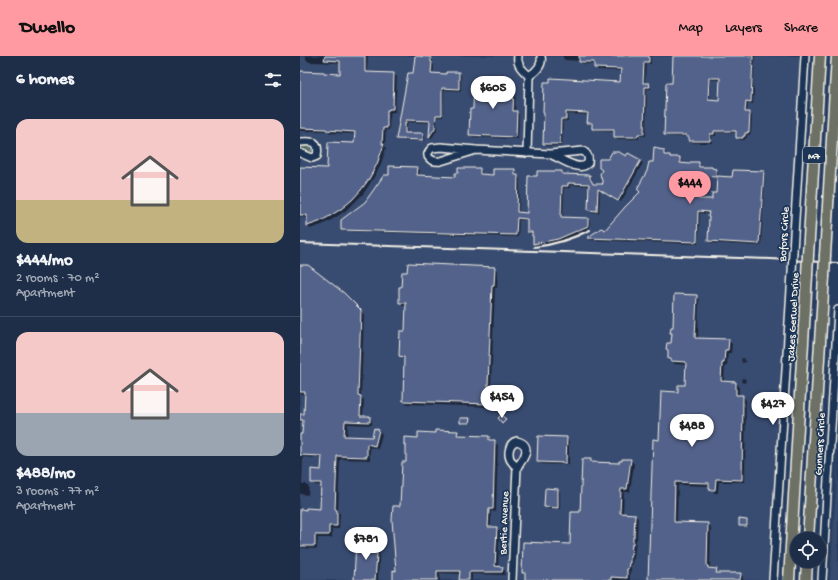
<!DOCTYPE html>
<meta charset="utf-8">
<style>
:root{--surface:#1e2e49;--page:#2b3a53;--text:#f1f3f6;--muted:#a1a8b4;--line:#3c4a61;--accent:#ff9aa2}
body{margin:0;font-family:"Gochi Hand",sans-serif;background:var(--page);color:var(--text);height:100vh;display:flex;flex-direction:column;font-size:15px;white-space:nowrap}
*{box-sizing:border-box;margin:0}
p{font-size:13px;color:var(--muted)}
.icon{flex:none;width:22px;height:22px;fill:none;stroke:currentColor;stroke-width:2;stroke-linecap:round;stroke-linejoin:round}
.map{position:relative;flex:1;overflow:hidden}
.panel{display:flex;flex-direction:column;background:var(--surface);width:300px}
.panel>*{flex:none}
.tools{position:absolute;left:490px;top:476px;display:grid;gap:8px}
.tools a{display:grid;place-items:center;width:36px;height:36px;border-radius:50%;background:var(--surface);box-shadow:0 4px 16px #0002,0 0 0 1px var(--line);font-size:20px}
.price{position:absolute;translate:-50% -34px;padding:0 9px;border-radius:14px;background:#fff;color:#222;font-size:13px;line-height:26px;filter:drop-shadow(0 1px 2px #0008)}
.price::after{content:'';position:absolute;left:50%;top:24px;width:12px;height:9px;margin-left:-6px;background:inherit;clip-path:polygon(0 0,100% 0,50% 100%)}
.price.selected{background:var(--accent);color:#111}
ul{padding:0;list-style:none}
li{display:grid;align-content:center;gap:8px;height:212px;padding:0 16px}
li+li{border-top:1px solid var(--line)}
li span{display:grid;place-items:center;height:124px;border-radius:12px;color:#555}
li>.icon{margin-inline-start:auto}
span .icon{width:72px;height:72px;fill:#fffc;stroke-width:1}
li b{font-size:17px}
h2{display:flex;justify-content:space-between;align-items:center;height:48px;padding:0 16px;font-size:17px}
header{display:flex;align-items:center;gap:24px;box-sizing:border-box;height:56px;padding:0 20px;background:var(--accent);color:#111}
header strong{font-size:19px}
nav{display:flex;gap:22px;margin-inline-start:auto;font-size:14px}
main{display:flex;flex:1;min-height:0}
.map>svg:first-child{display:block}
</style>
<header>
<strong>Dwello</strong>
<nav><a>Map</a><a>Layers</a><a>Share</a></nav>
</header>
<main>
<section class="panel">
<h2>6 homes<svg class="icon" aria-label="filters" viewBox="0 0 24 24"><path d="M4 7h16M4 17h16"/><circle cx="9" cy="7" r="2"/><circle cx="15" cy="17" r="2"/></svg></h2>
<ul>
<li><span style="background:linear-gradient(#f6c9c9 65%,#c2b280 0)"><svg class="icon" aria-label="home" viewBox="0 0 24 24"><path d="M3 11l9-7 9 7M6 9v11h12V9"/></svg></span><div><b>$444/mo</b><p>2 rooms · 70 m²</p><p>Apartment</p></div></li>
<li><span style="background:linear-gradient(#f6c9c9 65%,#9aa5b1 0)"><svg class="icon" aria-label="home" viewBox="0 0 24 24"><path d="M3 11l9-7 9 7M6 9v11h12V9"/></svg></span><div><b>$488/mo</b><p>3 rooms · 77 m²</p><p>Apartment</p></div></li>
</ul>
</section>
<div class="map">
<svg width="538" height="524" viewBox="0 0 538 524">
<rect width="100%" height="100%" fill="#283e61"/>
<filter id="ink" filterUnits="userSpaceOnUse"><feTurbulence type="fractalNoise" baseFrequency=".025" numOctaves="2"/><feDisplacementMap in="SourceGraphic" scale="8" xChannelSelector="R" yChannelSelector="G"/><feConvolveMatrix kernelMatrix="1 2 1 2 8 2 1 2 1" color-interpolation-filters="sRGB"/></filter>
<g filter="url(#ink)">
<g fill="#394c6f">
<path d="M0 0H502L470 524H0Z"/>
<path d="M538 395V524H530L537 419Z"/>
</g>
<path fill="#5a6e69" stroke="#a7b0a8" d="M0 90H9L12 94 10 96 7 97 0 94Z"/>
<g fill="#0007" fill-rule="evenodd">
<path d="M6 0H68L67 17 94 18 97 21 95 56H92L91 57H90L89 74H86L85 90 86 92 80 111 71 126 64 137 54 147 44 156 33 163 22 169 10 173 8 170V162L0 161V112L28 113 55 88 56 78 30 77 29 75H0V16L41 19V7L9 6 6 3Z"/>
<path d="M116 0 131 2 133 4V8L134 9 133 19H147L159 17 161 19V35L144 34 143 61H137V74L132 82 130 81 131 67 108 66V68H107V78H123L125 81V85L99 84 97 82 114 18Z"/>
<path d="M263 0H351V8L346 7 345 28H349L351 30V33H347L346 80H339V83H317L315 80V75L295 74 293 72V69H291L288 67 289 59 268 58V65H263L262 90H247L244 87 245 57 321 27 322 15 298 14 295 12V8H282L280 5 265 4 263 2Z"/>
<path d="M374 0H455L453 32 454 35 453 48 448 47 447 57H450L452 59 451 77H450V79H447V82H445V84H439L437 81V77L416 76V80H412V87H392L387 81 367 80 365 78 373 28ZM411 24H421L420 45 410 44Z"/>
<path d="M213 27 216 29 215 56H216L219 58 218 83 173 81 170 79 174 54Z"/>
<path d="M358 93 360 95H364L366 97V100H369L372 102H380L382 104V108L391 109V107H399L401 109V112L416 114 418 116V121L433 122 463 116 465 118 461 190 411 187 409 184V158L400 157 398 188 291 184 289 183 301 173 305 176 341 136 354 107ZM401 121 418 122 417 138 413 144H400Z"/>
<path d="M327 102 340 105 343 107 321 146 300 134 299 157 292 156 289 154 290 130 270 129V132H264L263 162 288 163 290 165V172L261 185 236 189 234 187 233 178H230L228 176V164H219L218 181 44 175 42 173 90 120 117 112 120 114 119 120 156 122 180 113 182 116V119L194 120 215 114 217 117V120L220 123 219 157 228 158 262 116 264 119 289 120 292 122V125L293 129H304L303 115 300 112Z"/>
<path d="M0 210 43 238 64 258 61 341 64 344 63 361H69L72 364V369L48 368 47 381 73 382 79 375 82 378 78 393 70 391V404L40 403 38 455 40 458 39 473H32V482H18L17 493 0 492V454H21L22 430 15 429 12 426 22 415 23 402 3 401 2 428H6L9 431 8 439 0 438V379H3L4 366H0V359H5L6 339 0 338Z"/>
<path d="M195 212 198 215 197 232H195L191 331 197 332 200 335 199 346H191V351L107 348 104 345 105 303H104L100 300 106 276 107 250H103L100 247Z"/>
<path d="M396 240 399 243 398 283 428 284 432 288 431 297H428L427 310H425L424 326 436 327 439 330V340H443L446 344 445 426H419L418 437H415L411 434 410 430 378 429 377 467 408 468 411 471 410 513 416 514 419 518H440L443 522V524H349L360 385 386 330V309L375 308 369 303 372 288 374 272Z"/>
<path d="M444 302 446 306 442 307 441 303Z"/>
<path d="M442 322 446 323 445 327 441 326Z"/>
<path d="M169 363 170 364V368H162L161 367Z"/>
<path d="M157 376 160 379V380L189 381 198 389 196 456 191 455V472H196L200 475 198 512H202L205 515V519L172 518V524H160V518L140 517V524H94L97 516 101 451 107 407V391L105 388 119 383 136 378Z"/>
<path d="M266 382 269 385V409L241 408 238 405Z"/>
<path d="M291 404 295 407 320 408 323 406V404H331L334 408 330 436H324L323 459H334L338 462 337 484H336L334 503H333L332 509H331V515H330V524H226V520L223 517 271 489 281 457Z"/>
<path d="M246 434H258L260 436V453H248L245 451Z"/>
<path d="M440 464 447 465 448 466V471L441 470 440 469Z"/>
<path d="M77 487 80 491 78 524H55Z"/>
</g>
<g fill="#52628a" stroke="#f4f1e8" fill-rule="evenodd">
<path d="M25 0H65V16L94 17 93 53H89V54H87V72H83L82 88H84L82 94 77 108 69 123 61 134 52 144 41 153 30 160 19 166 7 170V159H0V111L27 112 28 86 54 87 55 76 26 74V73L0 72V15L24 16V17L40 18V5L24 4Z"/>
<path d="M115 0 131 1V6H132L131 17 146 18V16H159V33L142 32V59H136L135 72 129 81 130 65 106 64V67H105V77H123V84L96 83 108 17H113Z"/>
<path d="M279 0H349V6H344L343 27H349L350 31H345L344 78H338L337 81H314V73H292V67H287L288 57 266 56V63H261L260 88H243L244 56H243L244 26H250V22L320 26 321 13 294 12V6H279Z"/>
<path d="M373 0H453L451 46 446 45 445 56H450L449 76 448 75V77H445V80H443V82H436V75H414V78H410V85H389V81H386V79H364L366 27H372ZM409 22H420L419 44 408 43Z"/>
<path d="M174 24 214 26 213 55H217L216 81 169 79 170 53H173Z"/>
<path d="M354 91 358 92V93L364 94V99H370V101H380V107L390 108V106H399V111H412V112L416 113V121L399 120 398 143H412V137H416L417 120 432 121 433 114 464 115 459 188 408 185 409 161H408L409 156 398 155 397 186 287 182 301 172 305 174 325 151 340 136 337 133 347 115 349 106H353Z"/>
<path d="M312 96H319L326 100 328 97 341 104 318 145 298 133 297 155 288 154 289 128 268 127V130H262L261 161 288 162V170L258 183 233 188V180H232V176H227V163L217 162 216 179 41 174V164L65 146 84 119H89V110L118 111 117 119 155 121V117H158V112H180V118L193 119V113H215V119H218L217 156 227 157 228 120H237V115H262V118L290 119V122L293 128H303L300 118 302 114 299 112V103H308Z"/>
<path d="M108 207 195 211 194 229H192L188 330 197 331 196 343H188V348L103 345 104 301 99 300 100 275H105L106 247H99V231H101L102 216H107Z"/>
<path d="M0 209H8L44 237 61 254 58 339 61 340 60 360H70V366L45 365 44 380 72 381 74 372 79 374 75 390 67 388V401L37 400 35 453 37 454V470H29V479H15V490H0V453L6 454V452L20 453 21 427H11V413L21 414 22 400 0 399V378H2L3 364H0V358H4L5 336H0Z"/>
<path d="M374 238 397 239 395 282 429 283 428 294H425L424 307H422L421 325 436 326V339H443L442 424 416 423 415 434H410V432H409V427L375 426 374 466 408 467 407 510H408V512L417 513 416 517H441L440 524H348L353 383 359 384 361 335 378 336V329H385L386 306 371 305V303H368V294L366 293 367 287H371L372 277H370L371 271H373Z"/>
<path d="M201 359 206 363 202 367 198 362Z"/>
<path d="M160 362H170L169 367H160Z"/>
<path d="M135 374 158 375 157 379 189 380V384H195L193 453H189L188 471H197L195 510 203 511 202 516H169V524H159L160 515H137V524H93V514L96 515 92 464 93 450H100L102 406H106V389H104V381L118 382V376L135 377Z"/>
<path d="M238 380 267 381 266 407 237 406Z"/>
<path d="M282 403H291V406L319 407V405H322V403H331L327 433H321L320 457 335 458 334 481H333V488H332L331 500H330V507H329L328 513H327V522L311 521V524H225V517H222L223 486 270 488 271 456H280Z"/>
<path d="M246 432 258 433V452L244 451 245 433Z"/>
<path d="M439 463 447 464V470H439Z"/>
<path d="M56 485 78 486 75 524H54Z"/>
</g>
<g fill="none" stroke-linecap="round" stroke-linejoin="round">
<g stroke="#f4f1e8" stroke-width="10">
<g id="minor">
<path d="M218 0C216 9 223 14 229 20"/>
<path d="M229 20C237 15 243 9 241 0"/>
<path d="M0 86C12 85 20 84 17 100L12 102 0 97"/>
<path d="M176 94 141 105C132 106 122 101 132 92L141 91 176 94 250 98 283 95C288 98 289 101 288 107 280 117 260 102 250 98"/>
<path d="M227 97 229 20"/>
<path d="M493 195 505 0"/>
<path d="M217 385C233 389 224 403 217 411 216 410 213 408 212 406 207 400 208 387 217 385Z"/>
<path d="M212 524 217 411"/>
<path d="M473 524 492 217"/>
<path d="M522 524 538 254"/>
</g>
</g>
<g stroke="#f4f1e8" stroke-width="13">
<g id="highway">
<path d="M508 199 520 0"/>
<path d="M525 199 537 0"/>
<path d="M508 483 524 221"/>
<path d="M489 524 507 219"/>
<path d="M506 524 507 505"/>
</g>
</g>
<use href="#minor" stroke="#1d3557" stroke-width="7"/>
<use href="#highway" stroke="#6c7065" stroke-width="10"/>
<g stroke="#f4f1e8" stroke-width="2">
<path d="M0 187 471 203 538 207"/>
<path d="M234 191C254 189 272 183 290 174"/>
</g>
<g stroke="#f4f1e8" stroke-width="10" stroke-linecap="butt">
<path id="minor-bridge" d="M492 217 493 195"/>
</g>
<g stroke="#f4f1e8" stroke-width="13" stroke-linecap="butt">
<g id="highway-bridge">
<path d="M507 219 508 199"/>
<path d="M524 221 525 199"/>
</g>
</g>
<use href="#minor-bridge" stroke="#1d3557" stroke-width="7"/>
<use href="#highway-bridge" stroke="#6c7065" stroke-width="10"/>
</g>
</g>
<g text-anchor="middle" stroke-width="3.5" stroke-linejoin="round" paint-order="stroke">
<rect fill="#1d3557" stroke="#b4b9bc" stroke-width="1" x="503" y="91" width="22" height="16" rx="3"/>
<g font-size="10" font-weight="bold" fill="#f4f1e8">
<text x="514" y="103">M7</text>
</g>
<g font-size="11" fill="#f4f1e8" stroke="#1d3557">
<text transform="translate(483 178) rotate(-87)" y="4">Bofors Circle</text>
<text transform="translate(492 261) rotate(-87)" y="4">Jakes Gerwel Drive</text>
<text transform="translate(519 388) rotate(-87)" y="4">Gunners Circle</text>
<text transform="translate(203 467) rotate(-88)" y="4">Bertie Avenue</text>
</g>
</g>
</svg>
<div class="tools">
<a><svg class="icon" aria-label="locate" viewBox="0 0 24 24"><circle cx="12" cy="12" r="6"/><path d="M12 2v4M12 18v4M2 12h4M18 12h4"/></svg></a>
</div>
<b class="price" style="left:193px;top:54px">$605</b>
<b class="price selected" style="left:390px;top:149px">$444</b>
<b class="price" style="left:202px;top:363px">$454</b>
<b class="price" style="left:473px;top:370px">$427</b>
<b class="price" style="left:392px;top:392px">$488</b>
<b class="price" style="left:66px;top:505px">$781</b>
</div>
</main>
